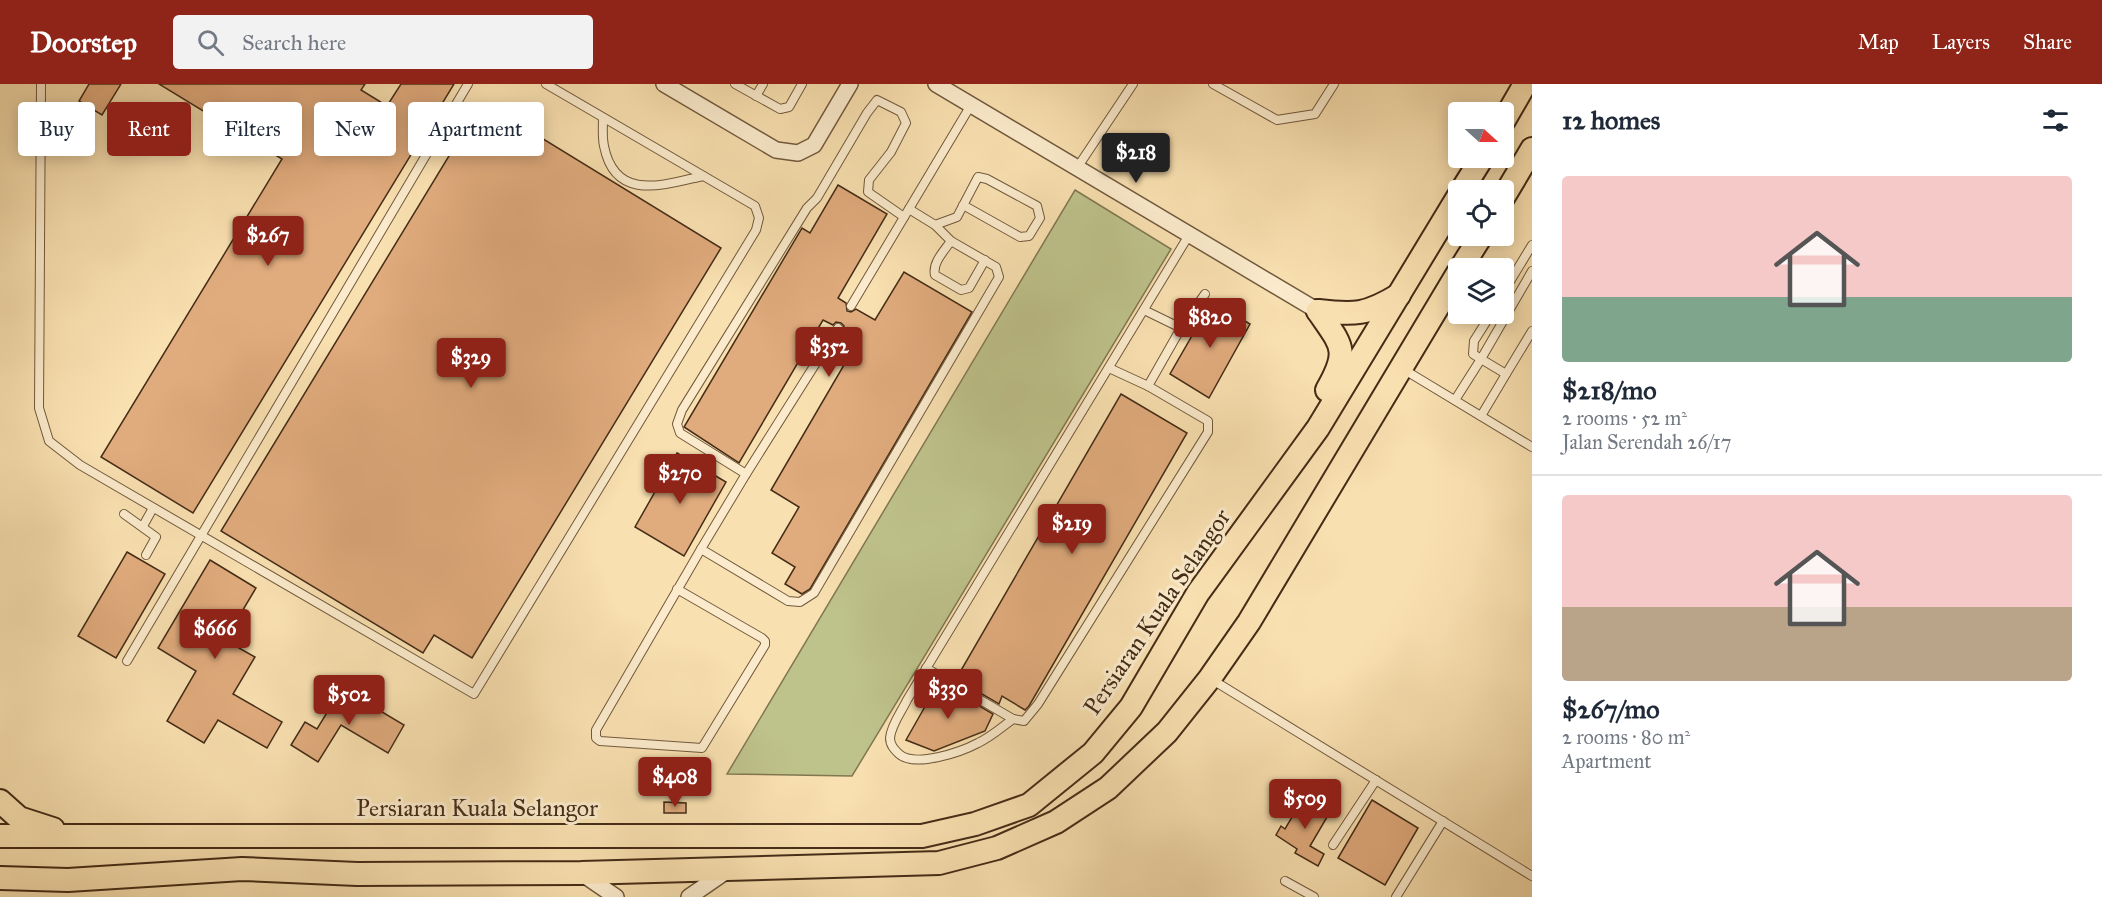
<!DOCTYPE html>
<meta charset="utf-8">
<style>
:root{--surface:#fff;--page:#f2f2f3;--text:#1f2937;--muted:#747a83;--line:#e0e1e3;--accent:#8f2418}
body{margin:0;font-family:"IM FELL Great Primer",serif;background:var(--page);color:var(--text);height:100vh;display:flex;flex-direction:column;font-size:22px;white-space:nowrap}
*{box-sizing:border-box;margin:0}
p{font-size:20px;color:var(--muted)}
.icon{flex:none;width:33px;height:33px;fill:none;stroke:currentColor;stroke-width:2;stroke-linecap:round;stroke-linejoin:round}
.map{position:relative;flex:1;overflow:hidden}
.drawer{display:flex;flex-direction:column;background:var(--surface);width:570px}
.drawer>*{flex:none}
.top-card{position:absolute;left:18px;top:18px;width:570px;height:54px;display:flex;gap:12px}
.needle{width:39px;rotate:111deg}
.buttons{position:absolute;left:1448px;top:18px;display:grid;gap:12px}
.buttons a{display:grid;place-items:center;width:66px;height:66px;border-radius:6px;background:var(--surface);box-shadow:0 3px 15px #0003;font-size:30px}
.price{position:absolute;translate:-50% -51px;padding:0 14px;border-radius:6px;background:var(--accent);color:#fff;font-size:20px;line-height:39px;filter:drop-shadow(0 2px 3px #0008)}
.price::after{content:'';position:absolute;left:50%;top:36px;width:18px;height:14px;margin-left:-9px;background:inherit;clip-path:polygon(0 0,100% 0,50% 100%)}
.price.selected{background:#222;color:#fff}
ul{padding:0;list-style:none}
li{display:grid;align-content:center;gap:12px;height:318px;padding:0 30px}
li+li{border-top:2px solid var(--line)}
li span{display:grid;place-items:center;height:186px;border-radius:6px;color:#555}
li>.icon{margin-inline-start:auto}
span .icon{width:108px;height:108px;fill:#fffc;stroke-width:1}
li b{font-size:26px}
h2{display:flex;justify-content:space-between;align-items:center;height:72px;padding:0 30px;font-size:26px}
.tag{padding:0 21px;border-radius:6px;background:var(--surface);box-shadow:0 3px 15px #0003;font-size:21px;line-height:54px}
.tag.selected{background:var(--accent);color:#fff}
header{display:flex;align-items:center;gap:36px;box-sizing:border-box;height:84px;padding:0 30px;background:var(--accent);color:#fff}
header strong{font-size:28px}
nav{display:flex;gap:33px;margin-inline-start:auto;font-size:21px}
.search{width:420px;height:54px;background:var(--page);display:flex;align-items:center;gap:15px;box-sizing:border-box;padding:0 21px;border-radius:6px;color:var(--muted);font-size:22px}
main{display:flex;flex:1;min-height:0}
.map>svg:first-child{display:block}
</style>
<header>
<strong>Doorstep</strong>
<div class="search"><svg class="icon" aria-label="search" viewBox="0 0 24 24"><circle cx="10" cy="10" r="6"/><path d="M15 15l6 6"/></svg>Search here</div>
<nav><a>Map</a><a>Layers</a><a>Share</a></nav>
</header>
<main>
<div class="map">
<svg width="1532" height="813" viewBox="0 0 1532 813">
<rect width="100%" height="100%" fill="#f9e0b0"/>
<filter id="stains"><feTurbulence type="fractalNoise" baseFrequency=".00333" numOctaves="4"/><feColorMatrix values="0 0 0 0 .2 0 0 0 0 .09 0 0 0 0 .02 0 0 0 .5 -.17"/></filter>
<radialGradient id="worn" r=".72"><stop offset=".6" stop-color="#630" stop-opacity="0"/><stop offset="1" stop-color="#630" stop-opacity=".3"/></radialGradient>
<path fill="#bec28b" stroke="#817751" stroke-width="1.5" d="M1075 106 1171 165 852 692 727 690Z"/>
<g fill="#e0ab7d" stroke="#442c17" stroke-width="1.5">
<path d="M89 0H121L102 31 79 17Z"/>
<path d="M159 0H365L361 6 387 22 401 0H454L193 429 101 373 282 75Z"/>
<path d="M472 34 504 53 514 37 721 164 472 574 434 551 423 569 221 447Z"/>
<path d="M838 101 887 130 838 214 846 219 847 227 851 228 856 225 875 236 904 188 972 228 810 505 802 510 785 500 795 483 772 469 799 423 771 406 858 257 843 247 844 242 841 239 836 238 833 241 823 236 739 379 684 343 802 144 810 149Z"/>
<path d="M1212 217 1250 240 1209 314 1170 290Z"/>
<path d="M1121 310 1187 349 1029 622 1025 626 1002 612 999 620 956 595Z"/>
<path d="M677 369 726 398 684 472 635 443Z"/>
<path d="M127 468 165 490 116 574 78 552Z"/>
<path d="M210 476 256 504 225 556 255 573 233 610 282 638 267 664 218 636 204 659 167 637 196 587 158 564Z"/>
<path d="M939 598 993 630 985 647 934 667 906 656Z"/>
<path d="M342 604 404 641 388 669 341 641 318 678 291 661 305 638 317 645Z"/>
<path d="M1304 713 1330 728 1310 762 1324 770 1318 782 1295 769 1297 765 1276 751 1281 742 1285 745Z"/>
<path d="M1372 716 1418 744 1385 801 1338 774Z"/>
<path d="M664 718 686 719V729H664Z"/>
</g>
<g fill="none" stroke-linecap="round" stroke-linejoin="round">
<g stroke="#71593d" stroke-width="10">
<g id="lane">
<path d="M41 0 39 324 49 357 80 381 474 610 756 146 759 134 755 122 546 0"/>
<path d="M735 0 780 25 789 23 802 0"/>
<path d="M1213 0 1277 36 1315 30 1334 0"/>
<path d="M756 12 763 0"/>
<path d="M603 34C603 42 602 53 604 62 615 118 663 101 703 92"/>
<path d="M1077 84 1133 0"/>
<path d="M909 125 935 141 957 133 978 93 987 95 1037 122 1040 134 1029 152 1020 153 963 121"/>
<path d="M951 157C944 167 932 179 935 191L961 206 969 204 985 176"/>
<path d="M1532 187 1481 275 1506 290 1532 247"/>
<path d="M1503 209 1532 161"/>
<path d="M851 222 971 21"/>
<path d="M838 244 746 390 701 465 788 517 800 518 814 509 999 193 996 183 951 157 935 141"/>
<path d="M1181 244 1205 210"/>
<path d="M1109 284 1148 302 1181 244 1144 226"/>
<path d="M1403 285 1532 363"/>
<path d="M1455 316 1481 275 1473 270 1474 257 1491 230"/>
<path d="M1481 332 1506 290"/>
<path d="M746 390 680 349 677 340 682 326 807 124 817 114 867 29 877 16 901 28 906 39 891 68 869 96 868 108 904 133"/>
<path d="M124 430 156 453 146 471"/>
<path d="M143 442 153 424"/>
<path d="M677 505 762 554 765 557V561L702 664 600 657 596 654V646L701 465"/>
<path d="M127 577 468 0"/>
<path d="M926 584 1013 635 1024 637 1038 620 1208 348V337L1148 302"/>
<path d="M1211 595 1532 792"/>
<path d="M1013 635C1002 643 991 653 978 659 961 668 915 684 899 670 894 665 890 661 890 654 891 641 902 627 907 616L1189 151"/>
<path d="M1333 761 1376 696"/>
<path d="M1285 797 1314 813"/>
<path d="M1396 813 1443 737"/>
</g>
</g>
<g stroke="#71593d" stroke-width="18">
<g id="street">
<path d="M664 0 776 66 798 69 814 61 850 0"/>
<path d="M936 0 1318 227"/>
<path d="M581 789 616 813"/>
<path d="M689 813 728 786"/>
</g>
</g>
<g stroke="#442c17" stroke-width="26">
<g id="primary">
<path d="M1503 38 1525 0"/>
<path d="M1462 106 1482 74"/>
<path d="M1503 114 1532 65"/>
<path d="M1461 184 1481 152"/>
<path d="M1318 227C1342 262 1350 266 1327 306"/>
<path d="M1318 227C1355 231 1366 231 1399 211"/>
<path d="M0 717 19 734 53 745"/>
<path d="M0 752H922L975 740 1029 721 1093 669 1131 623 1198 509 1318 344 1458 113"/>
<path d="M0 794 68 796 242 785 357 790 581 789 939 779 997 764 1056 738 1108 704 1167 648 1210 594 1249 538 1458 189"/>
</g>
</g>
<use href="#lane" stroke="#fbebcc" stroke-width="8"/>
<use href="#street" stroke="#fbebcc" stroke-width="15"/>
<use href="#primary" stroke="#f9e0b0" stroke-width="22"/>
</g>
<g text-anchor="middle" stroke-width="6" stroke-linejoin="round" paint-order="stroke">
<g font-size="24" fill="#442c17" stroke="#fbebcc">
<text transform="translate(1157 528) rotate(-56)" y="8">Persiaran Kuala Selangor</text>
<text x="477" y="732">Persiaran Kuala Selangor</text>
</g>
</g>
<rect width="100%" height="100%" filter="url(#stains)"/>
<rect width="100%" height="100%" fill="url(#worn)"/>
</svg>
<div class="buttons">
<a><svg class="needle" viewBox="-14 -14 28 28"><path d="M0-13l5 13h-10z" fill="#e53935"/><path d="M0 13l5-13h-10z" fill="#747a83"/></svg></a>
<a><svg class="icon" aria-label="locate" viewBox="0 0 24 24"><circle cx="12" cy="12" r="6"/><path d="M12 2v4M12 18v4M2 12h4M18 12h4"/></svg></a>
<a><svg class="icon" aria-label="layers" viewBox="0 0 24 24"><path d="M12 4l9 5-9 5-9-5zM3 14l9 5 9-5"/></svg></a>
</div>
<b class="price selected" style="left:1136px;top:100px">$218</b>
<b class="price" style="left:268px;top:183px">$267</b>
<b class="price" style="left:1210px;top:265px">$820</b>
<b class="price" style="left:829px;top:294px">$352</b>
<b class="price" style="left:471px;top:305px">$329</b>
<b class="price" style="left:680px;top:421px">$270</b>
<b class="price" style="left:1072px;top:471px">$219</b>
<b class="price" style="left:215px;top:576px">$666</b>
<b class="price" style="left:948px;top:636px">$330</b>
<b class="price" style="left:349px;top:642px">$502</b>
<b class="price" style="left:675px;top:724px">$408</b>
<b class="price" style="left:1305px;top:746px">$509</b>
<div class="top-card">
<a class="tag">Buy</a>
<a class="tag selected">Rent</a>
<a class="tag">Filters</a>
<a class="tag">New</a>
<a class="tag">Apartment</a>
</div>
</div>
<section class="drawer">
<h2>12 homes<svg class="icon" aria-label="filters" viewBox="0 0 24 24"><path d="M4 7h16M4 17h16"/><circle cx="9" cy="7" r="2"/><circle cx="15" cy="17" r="2"/></svg></h2>
<ul>
<li><span style="background:linear-gradient(#f6c9c9 65%,#7fa58c 0)"><svg class="icon" aria-label="home" viewBox="0 0 24 24"><path d="M3 11l9-7 9 7M6 9v11h12V9"/></svg></span><div><b>$218/mo</b><p>2 rooms · 52 m²</p><p>Jalan Serendah 26/17</p></div></li>
<li><span style="background:linear-gradient(#f6c9c9 60%,#b9a48a 0)"><svg class="icon" aria-label="home" viewBox="0 0 24 24"><path d="M3 11l9-7 9 7M6 9v11h12V9"/></svg></span><div><b>$267/mo</b><p>2 rooms · 80 m²</p><p>Apartment</p></div></li>
</ul>
</section>
</main>
